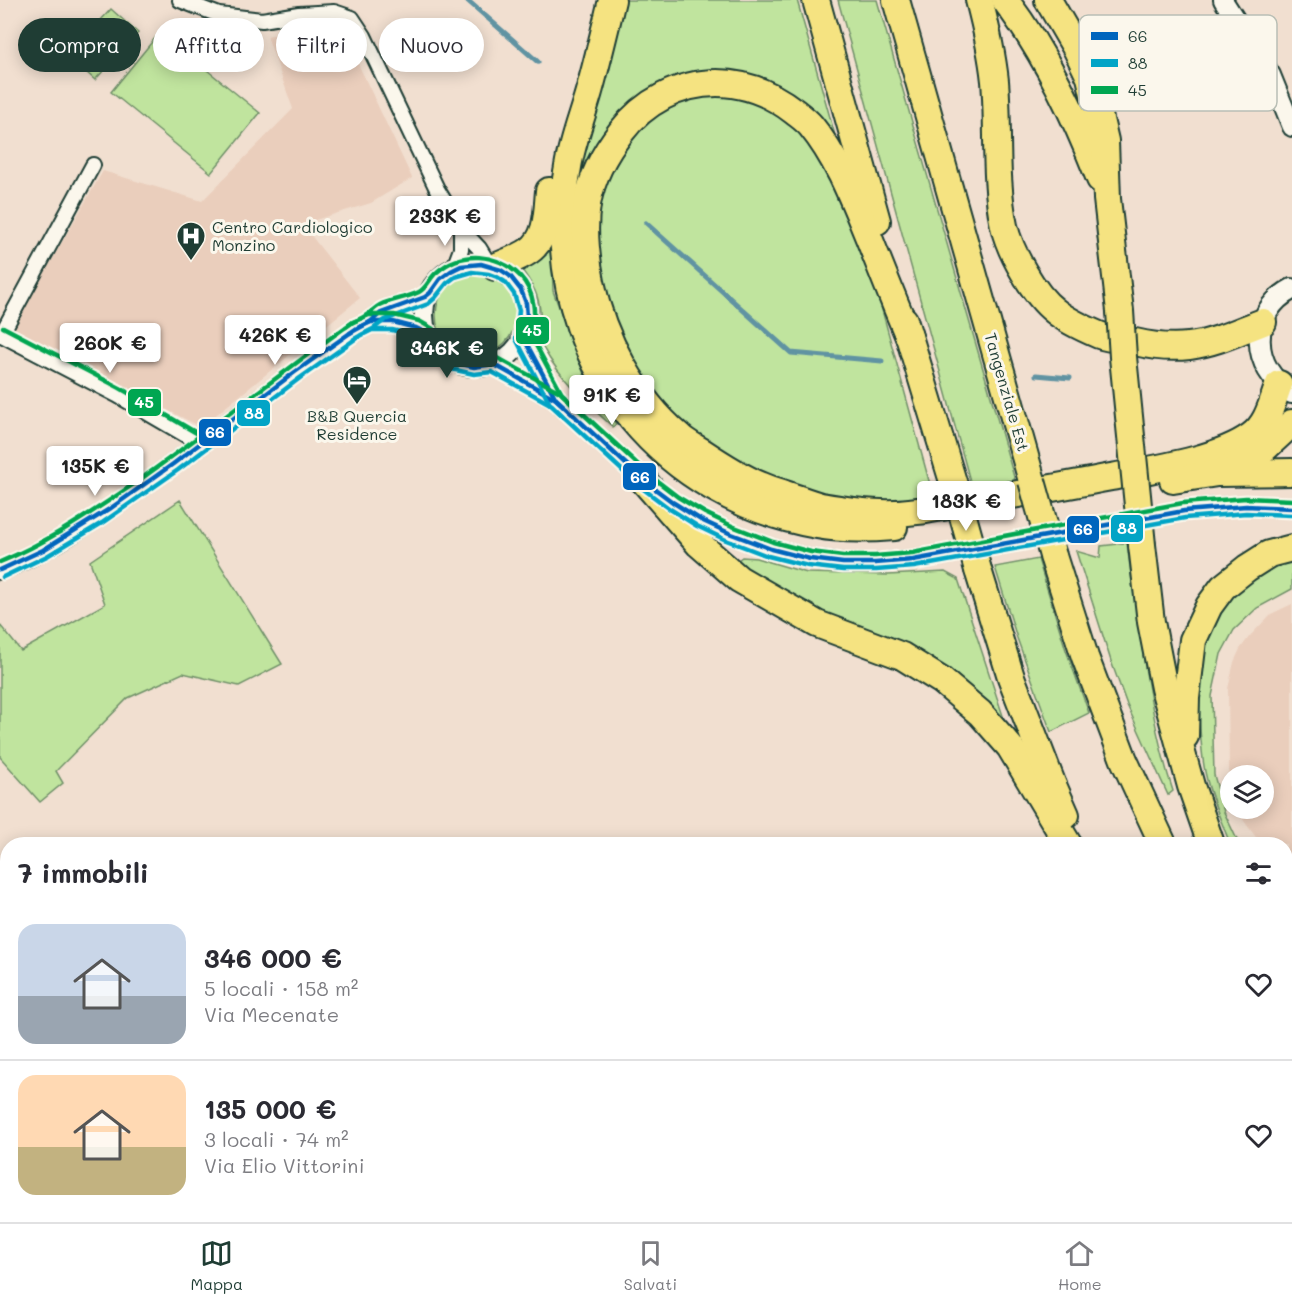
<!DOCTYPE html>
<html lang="it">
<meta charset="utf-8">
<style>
:root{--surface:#fff;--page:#f2f2f3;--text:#2b2b33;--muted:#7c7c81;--line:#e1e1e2;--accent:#1f3d34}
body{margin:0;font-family:Mali,sans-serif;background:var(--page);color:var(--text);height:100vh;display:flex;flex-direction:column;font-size:22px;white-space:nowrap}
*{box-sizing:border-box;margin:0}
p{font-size:20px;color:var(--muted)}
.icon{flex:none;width:33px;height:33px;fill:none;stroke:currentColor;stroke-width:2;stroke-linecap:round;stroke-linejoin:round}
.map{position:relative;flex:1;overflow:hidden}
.sheet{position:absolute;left:0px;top:837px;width:1293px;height:386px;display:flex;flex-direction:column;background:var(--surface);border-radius:24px 24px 0 0;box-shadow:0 3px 15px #0003}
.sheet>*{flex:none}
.banner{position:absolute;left:18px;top:18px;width:600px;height:54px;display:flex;gap:12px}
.controls{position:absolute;left:1220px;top:765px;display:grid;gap:12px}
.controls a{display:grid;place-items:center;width:54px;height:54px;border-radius:50%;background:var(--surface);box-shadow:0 3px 15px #0003;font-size:30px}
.price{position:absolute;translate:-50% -51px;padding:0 14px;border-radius:6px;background:#fff;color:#222;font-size:20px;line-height:39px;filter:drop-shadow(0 2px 3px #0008)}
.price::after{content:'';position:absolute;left:50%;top:36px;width:18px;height:14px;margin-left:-9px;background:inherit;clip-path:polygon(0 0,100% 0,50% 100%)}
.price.selected{background:var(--accent);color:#fff}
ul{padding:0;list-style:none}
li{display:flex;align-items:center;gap:18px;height:150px;padding:0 18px}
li+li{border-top:2px solid var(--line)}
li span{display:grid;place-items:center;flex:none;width:168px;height:120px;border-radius:18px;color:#555}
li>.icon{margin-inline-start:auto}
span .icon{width:72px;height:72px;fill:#fffc;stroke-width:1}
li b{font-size:26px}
h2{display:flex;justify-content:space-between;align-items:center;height:72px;padding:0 18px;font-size:26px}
.chip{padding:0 21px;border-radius:27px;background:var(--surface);box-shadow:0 3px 15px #0003;font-size:21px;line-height:54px}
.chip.selected{background:var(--accent);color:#fff}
.menu{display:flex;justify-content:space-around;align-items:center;height:84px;border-top:2px solid var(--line);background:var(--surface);font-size:16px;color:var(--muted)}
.menu a{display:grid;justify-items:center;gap:3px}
.menu .selected{color:var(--accent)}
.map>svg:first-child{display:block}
</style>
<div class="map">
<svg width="1292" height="1222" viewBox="0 0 1292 1222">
<rect width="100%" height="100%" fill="#f1dfd0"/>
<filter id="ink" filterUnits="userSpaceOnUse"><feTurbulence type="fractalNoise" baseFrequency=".0167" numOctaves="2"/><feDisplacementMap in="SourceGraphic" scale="12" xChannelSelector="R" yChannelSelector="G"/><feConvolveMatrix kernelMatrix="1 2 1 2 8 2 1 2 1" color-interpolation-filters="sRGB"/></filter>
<g filter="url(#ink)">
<g fill="#eacebc">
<path d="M314 27 344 34 412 178 371 203 302 224 360 298 201 427 11 331 103 171 202 201 293 109 267 36Z"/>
<path d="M1292 604V909L1286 896V844H1261L1244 821 1237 809 1263 808V776H1230V780L1229 769 1228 689 1234 662 1240 649 1249 637 1271 614Z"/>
<path d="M1167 1215H1229L1235 1222H1162Z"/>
</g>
<g fill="#c0e49e" stroke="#709069" stroke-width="1.5">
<path d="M621 0H797L838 146 835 148C822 132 807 109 789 98 716 51 633 83 596 158 590 170 585 183 582 196 573 242 585 292 603 333 623 379 650 422 690 453 705 465 723 474 740 483 759 493 779 503 799 508 830 515 862 516 893 518 879 519 863 522 848 521 825 519 795 515 773 506 699 478 635 425 600 353 597 347 595 339 593 332 577 291 571 246 573 203 575 171 584 141 592 110 602 73 612 37 621 0Z"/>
<path d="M838 0H877L1016 484 973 492Z"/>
<path d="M111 9 138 33 95 80 68 56Z"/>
<path d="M160 32 260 113 211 173 111 92Z"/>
<path d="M741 93 803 129 860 230 934 499 909 505 802 493 718 455 652 395 620 340 594 251 603 172 641 121 692 96Z"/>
<path d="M551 231 553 291 584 374 616 424 613 427C586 403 561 379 543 348L540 349C538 339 540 331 540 321 542 299 532 282 518 265Z"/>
<circle cx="476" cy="315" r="40"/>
<path d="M180 500 282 664 239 686 183 673 128 698 56 771 63 783 40 802 0 757V625L21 651 105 604 90 561Z"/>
<path d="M1127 543C1132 587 1139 630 1146 673 1153 713 1160 752 1173 791L1168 795 1127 705 1111 661 1076 551 1100 558 1101 546Z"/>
<path d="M742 557 756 558 807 573 888 575 945 572 958 579 1004 719 982 701 734 563Z"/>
<path d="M1292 557V589L1257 608 1234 630 1221 654 1212 696 1214 775 1224 812 1239 844H1230C1222 822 1211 799 1206 776 1203 764 1202 751 1201 740 1195 684 1197 629 1241 587 1255 574 1275 566 1292 557Z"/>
<path d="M1038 559 1066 650 1089 713 1051 732 1017 638 995 567Z"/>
</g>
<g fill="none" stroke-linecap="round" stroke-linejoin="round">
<g stroke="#6093a2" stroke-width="5">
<path d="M467 0 538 62"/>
<path d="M646 223 791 353 882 361"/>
<path d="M1036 375 1070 378"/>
</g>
<g stroke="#1f3d34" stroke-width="18">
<g id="minor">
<path d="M180 0 219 15 262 20 299 14 334 12 352 18 364 36 437 189 461 229 479 248 490 266"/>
<path d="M453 270 461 249V229"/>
<path d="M0 334 117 395 201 444"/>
<path d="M1 335 93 165"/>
</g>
</g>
<g stroke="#1f3d34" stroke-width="22">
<g id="tertiary">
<path d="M1223 0 1271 75 1292 127"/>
<circle cx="476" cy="315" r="52"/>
<path d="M370 322C391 321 409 324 428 334"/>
<path d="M523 337 556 399"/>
<path d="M493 364 556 399 643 480 674 503 701 520 729 533 771 549 810 559 843 563H875L913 560C974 549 1036 537 1097 526 1162 514 1226 500 1292 508"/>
<path d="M0 570C40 555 76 531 111 508 196 452 273 385 357 328L370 322 379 314 397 307 414 303 429 295"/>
</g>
</g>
<g stroke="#1f3d34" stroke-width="24">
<path id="secondary" d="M1292 289C1248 312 1250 369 1292 393"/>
</g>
<g stroke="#1f3d34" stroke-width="30">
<g id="motorway">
<path d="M612 0C605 29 598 59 590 88 583 114 572 141 568 167 565 183 563 201 563 217 560 372 665 498 817 525 843 530 869 529 894 527"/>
<path d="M816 0 877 221"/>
<path d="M896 0 1032 481"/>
<path d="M979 0C986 27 992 53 995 81 999 129 994 178 1004 226 1010 252 1034 295 1055 311 1067 321 1085 329 1099 335 1110 339 1123 340 1135 342 1152 346 1172 348 1189 346 1215 343 1239 331 1263 322"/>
<path d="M1005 0C1046 54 1075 116 1100 179"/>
<path d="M1048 0 1077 50 1090 77 1105 141 1107 199 1120 311"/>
<path d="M495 267C506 262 519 258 529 251 548 238 547 212 549 191"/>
<path d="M904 320 957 495"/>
<path d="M909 337C895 304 882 271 869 238 853 199 838 159 811 126 806 120 800 116 795 112 772 94 746 83 717 83 679 83 644 102 621 132 583 181 579 222 591 282 602 338 635 399 679 436 685 442 693 446 701 451 719 463 740 477 760 485 768 489 777 491 785 494 797 498 809 503 821 506 844 510 871 514 895 513 905 513 916 511 926 510 988 499 1050 489 1111 477 1152 469 1218 460 1251 436 1268 424 1272 402 1279 384"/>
<path d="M1223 471 1245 461 1265 448 1292 423"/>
<path d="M643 480 699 544 739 579 817 624 902 656 942 681 980 713 1010 747 1068 844"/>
<path d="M1173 480 1217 473 1292 472"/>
<path d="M1142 545 1151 622 1164 688 1191 786 1211 844"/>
<path d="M1053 556 1085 657 1124 760 1163 844"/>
<path d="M978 570 1011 677 1052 783 1066 815"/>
<path d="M1185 736 1186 698 1193 640 1209 606 1223 587 1247 568 1269 554 1292 548"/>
<path d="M1286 989 1292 1000"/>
<path d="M1286 1059 1292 1067"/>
<path d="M1286 1181 1292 1190"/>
</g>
</g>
<use href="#minor" stroke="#fbf7ec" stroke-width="14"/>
<use href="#tertiary" stroke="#fbf7ec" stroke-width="18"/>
<use href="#secondary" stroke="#fbf7ec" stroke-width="20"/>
<use href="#motorway" stroke="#f5e381" stroke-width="26"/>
<g stroke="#1f3d34" stroke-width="30" stroke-linecap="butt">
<g id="motorway-bridge">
<path d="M1120 311 1123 357 1142 545"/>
<path d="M1032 481 1053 556"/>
<path d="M957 495 978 570"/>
</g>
</g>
<use href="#motorway-bridge" stroke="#f5e381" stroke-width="26"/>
<g stroke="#fbf7ec" stroke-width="9">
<g id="bus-1">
<path d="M350 333 370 322H393L416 328 428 334 432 343 438 350 454 362 474 367 493 364 556 399 567 409"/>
<path d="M0 570 43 550 111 508 173 464 295 372 357 328 369 323 381 313 425 297 430 293 440 279 451 271 461 266 481 264 501 270 510 276 521 290 526 303 527 317 523 337 556 399 643 480 674 503 701 520 729 533 771 549 810 559 843 563H875L913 560 1184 511 1246 506 1292 508"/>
</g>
</g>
<g stroke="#fbf7ec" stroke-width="9">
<g id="bus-2">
<path d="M354 339 372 330H392L413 335 422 340 426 347 433 355 451 369 474 374 492 372 552 405 562 415"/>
<path d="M3 577 47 556 102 523 178 470 300 378 361 335 373 329 385 320 428 304 435 298 447 283 455 277 472 272 489 274 497 277 505 282 514 294 519 310 516 339 550 404 638 485 670 509 697 526 726 540 768 556 808 566 843 570H876L914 567 1185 518 1246 513 1291 515"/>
</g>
</g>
<g stroke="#fbf7ec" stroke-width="9">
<g id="bus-3">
<path d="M3 327 120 388 205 438"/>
<path d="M346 327 353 322 369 315H394L419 321 433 329 438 339 443 344 457 355 474 359 496 357 560 392 572 403"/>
<path d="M0 562C44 544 83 518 122 492 201 438 274 377 353 322 357 320 361 319 365 316 371 313 374 308 380 305 392 299 407 298 419 292 427 288 430 277 437 272 462 250 497 253 520 276 535 292 537 315 531 336L562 394 648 474 678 497 705 513 732 526 773 542 811 552 843 556H875L912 553 1183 503 1246 498 1292 500"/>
</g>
</g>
<use href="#bus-1" stroke="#0065bd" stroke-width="4.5"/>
<use href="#bus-2" stroke="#02a4c6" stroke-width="4.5"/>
<use href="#bus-3" stroke="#00a651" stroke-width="4.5"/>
</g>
</g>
<defs>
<g id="hospital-pin" transform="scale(1.5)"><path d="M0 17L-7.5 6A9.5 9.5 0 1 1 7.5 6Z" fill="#1f3d34" stroke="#fbf7ec"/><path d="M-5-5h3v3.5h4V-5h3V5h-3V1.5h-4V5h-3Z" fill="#fff"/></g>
<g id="hotel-pin" transform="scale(1.5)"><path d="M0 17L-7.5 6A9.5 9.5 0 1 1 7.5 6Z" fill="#1f3d34" stroke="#fbf7ec"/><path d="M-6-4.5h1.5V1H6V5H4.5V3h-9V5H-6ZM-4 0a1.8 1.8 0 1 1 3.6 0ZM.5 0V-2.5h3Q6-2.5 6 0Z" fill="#fff"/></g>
</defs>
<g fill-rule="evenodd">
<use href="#hospital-pin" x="191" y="236"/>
<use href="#hotel-pin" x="357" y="380"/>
</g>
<g text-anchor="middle" stroke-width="6" stroke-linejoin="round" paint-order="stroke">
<g font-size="16" fill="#1f3d34" stroke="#fbf7ec" text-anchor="start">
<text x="212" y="233">Centro Cardiologico<tspan x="212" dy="18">Monzino</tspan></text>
<text x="357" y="422" text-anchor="middle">B&amp;B Quercia<tspan x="357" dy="18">Residence</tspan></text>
</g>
<g font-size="16" fill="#1f3d34" stroke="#fbf7ec">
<text transform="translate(1007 392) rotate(74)" y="6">Tangenziale Est</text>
</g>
</g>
<rect x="1079" y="15" width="198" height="96" rx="9" fill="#fbf7ec" stroke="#b9bfb5" stroke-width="1.5"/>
<rect x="1091" y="32" width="27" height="8" fill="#0065bd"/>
<rect x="1091" y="59" width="27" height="8" fill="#02a4c6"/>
<rect x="1091" y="86" width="27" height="8" fill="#00a651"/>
<g font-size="16" fill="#1f3d34">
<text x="1128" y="42">66</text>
<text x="1128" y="69">88</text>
<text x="1128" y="96">45</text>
</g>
<g stroke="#fbf7ec" stroke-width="2">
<rect x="515" y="316" width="35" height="29" rx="6" fill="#00a651"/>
<rect x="127" y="388" width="35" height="29" rx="6" fill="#00a651"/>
<rect x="236" y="399" width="35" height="28" rx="6" fill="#02a4c6"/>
<rect x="198" y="418" width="34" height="29" rx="6" fill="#0065bd"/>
<rect x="622" y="462" width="35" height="29" rx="6" fill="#0065bd"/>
<rect x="1110" y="514" width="34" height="29" rx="6" fill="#02a4c6"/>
<rect x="1066" y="515" width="34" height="29" rx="6" fill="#0065bd"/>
</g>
<g font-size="16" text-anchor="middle" font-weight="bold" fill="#fff">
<text x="532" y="336">45</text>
<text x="144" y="408">45</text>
<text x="254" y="419">88</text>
<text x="215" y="438">66</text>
<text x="640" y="483">66</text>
<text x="1127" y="534">88</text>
<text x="1083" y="535">66</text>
</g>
</svg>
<div class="controls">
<a><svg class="icon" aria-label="layers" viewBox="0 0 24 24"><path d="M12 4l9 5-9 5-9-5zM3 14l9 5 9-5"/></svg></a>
</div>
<b class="price" style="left:445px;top:247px">233K €</b>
<b class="price" style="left:275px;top:366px">426K €</b>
<b class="price" style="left:110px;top:374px">260K €</b>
<b class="price selected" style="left:447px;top:379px">346K €</b>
<b class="price" style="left:612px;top:426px">91K €</b>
<b class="price" style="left:95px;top:497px">135K €</b>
<b class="price" style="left:966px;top:532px">183K €</b>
<div class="banner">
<a class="chip selected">Compra</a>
<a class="chip">Affitta</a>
<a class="chip">Filtri</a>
<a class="chip">Nuovo</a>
</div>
<section class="sheet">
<h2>7 immobili<svg class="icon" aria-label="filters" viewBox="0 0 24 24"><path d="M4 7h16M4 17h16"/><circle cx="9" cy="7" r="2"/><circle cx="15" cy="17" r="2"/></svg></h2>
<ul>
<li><span style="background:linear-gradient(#c9d6e8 60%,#9aa5b1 0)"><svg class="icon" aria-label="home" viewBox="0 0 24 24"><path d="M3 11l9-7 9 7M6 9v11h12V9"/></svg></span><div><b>346 000 €</b><p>5 locali · 158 m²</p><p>Via Mecenate</p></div><svg class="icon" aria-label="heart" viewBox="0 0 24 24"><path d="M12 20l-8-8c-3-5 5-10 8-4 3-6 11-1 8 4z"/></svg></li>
<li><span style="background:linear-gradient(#ffd9b3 60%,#c2b280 0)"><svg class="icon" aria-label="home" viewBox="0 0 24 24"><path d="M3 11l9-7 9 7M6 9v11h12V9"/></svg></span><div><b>135 000 €</b><p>3 locali · 74 m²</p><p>Via Elio Vittorini</p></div><svg class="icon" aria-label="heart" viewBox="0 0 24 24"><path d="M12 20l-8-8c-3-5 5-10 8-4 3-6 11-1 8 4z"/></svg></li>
</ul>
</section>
</div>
<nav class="menu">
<a class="selected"><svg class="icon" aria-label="map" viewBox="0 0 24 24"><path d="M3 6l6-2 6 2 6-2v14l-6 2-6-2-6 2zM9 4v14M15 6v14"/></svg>Mappa</a>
<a><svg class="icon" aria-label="saved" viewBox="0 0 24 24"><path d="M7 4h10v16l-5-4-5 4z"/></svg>Salvati</a>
<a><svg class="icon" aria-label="home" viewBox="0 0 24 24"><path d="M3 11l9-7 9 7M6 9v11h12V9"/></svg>Home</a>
</nav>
